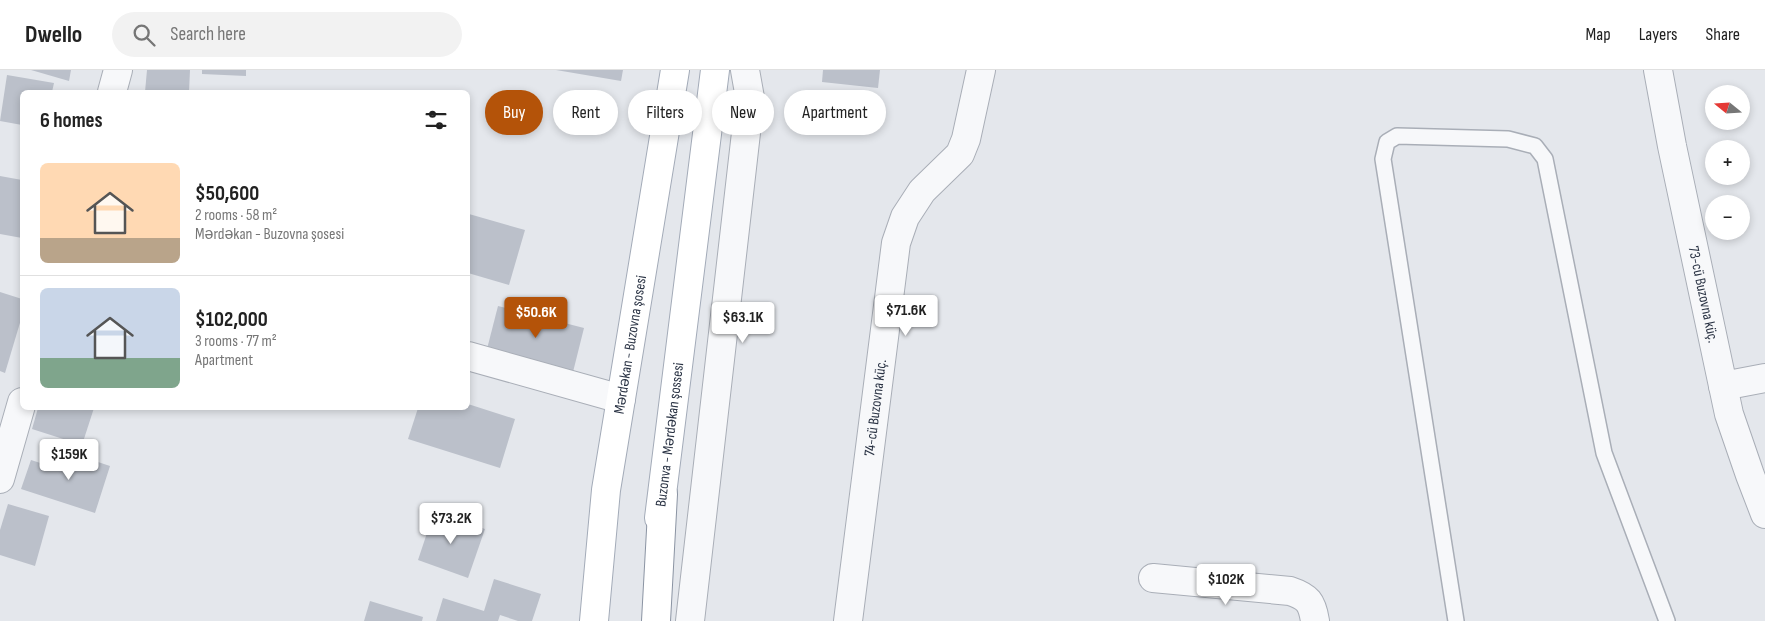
<!DOCTYPE html>
<meta charset="utf-8">
<style>
:root{--surface:#fff;--page:#f2f2f2;--text:#222;--muted:#767676;--line:#e0e0e0;--accent:#b45309}
body{margin:0;font-family:"Sofia Sans Condensed",sans-serif;background:var(--page);color:var(--text);height:100vh;display:flex;flex-direction:column;font-size:19px;white-space:nowrap}
*{box-sizing:border-box;margin:0}
p{font-size:16px;color:var(--muted)}
.icon{flex:none;width:28px;height:28px;fill:none;stroke:currentColor;stroke-width:2;stroke-linecap:round;stroke-linejoin:round}
.map{position:relative;flex:1;overflow:hidden}
.details{position:absolute;left:20px;top:20px;width:450px;height:320px;display:flex;flex-direction:column;background:var(--surface);border-radius:8px;box-shadow:0 2px 8px #0003}
.details>*{flex:none}
.hud{position:absolute;left:485px;top:20px;width:475px;height:45px;display:flex;gap:10px}
.needle{width:32px;rotate:288deg}
.tools{position:absolute;left:1705px;top:15px;display:grid;gap:10px}
.tools a{display:grid;place-items:center;width:45px;height:45px;border-radius:50%;background:var(--surface);box-shadow:0 2px 8px #0003;font-size:25px}
.price{position:absolute;translate:-50% -42px;padding:0 11px;border-radius:5px;background:#fff;color:#222;font-size:16px;line-height:32px;filter:drop-shadow(0 1px 2px #0008)}
.price::after{content:'';position:absolute;left:50%;top:30px;width:15px;height:11px;margin-left:-8px;background:inherit;clip-path:polygon(0 0,100% 0,50% 100%)}
.price.active{background:var(--accent);color:#fff}
ul{padding:0;list-style:none}
li{display:flex;align-items:center;gap:15px;height:125px;padding:0 20px}
li+li{border-top:1px solid var(--line)}
li span{display:grid;place-items:center;flex:none;width:140px;height:100px;border-radius:8px;color:#555}
li>.icon{margin-inline-start:auto}
span .icon{width:60px;height:60px;fill:#fffc;stroke-width:1}
li b{font-size:21px}
h2{display:flex;justify-content:space-between;align-items:center;height:60px;padding:0 20px;font-size:21px}
.chip{padding:0 18px;border-radius:22px;background:var(--surface);box-shadow:0 2px 8px #0003;font-size:18px;line-height:45px}
.chip.active{background:var(--accent);color:#fff}
header{display:flex;align-items:center;gap:30px;box-sizing:border-box;height:70px;padding:0 25px;background:var(--surface);border-bottom:1px solid var(--line)}
header strong{font-size:24px}
nav{display:flex;gap:28px;margin-inline-start:auto;font-size:18px}
.search{width:350px;height:45px;background:var(--page);display:flex;align-items:center;gap:12px;box-sizing:border-box;padding:0 18px;border-radius:28px;color:var(--muted);font-size:19px}
.map>svg:first-child{display:block}
</style>
<header>
<strong>Dwello</strong>
<div class="search"><svg class="icon" aria-label="search" viewBox="0 0 24 24"><circle cx="10" cy="10" r="6"/><path d="M15 15l6 6"/></svg>Search here</div>
<nav><a>Map</a><a>Layers</a><a>Share</a></nav>
</header>
<div class="map">
<svg width="1765" height="551" viewBox="0 0 1765 551">
<rect width="100%" height="100%" fill="#e4e7ec"/>
<g fill="#bbc0ca">
<path d="M31 0H71L69 11Z"/>
<path d="M147 0H190L189 22H145Z"/>
<path d="M202 0H246V6L202 4Z"/>
<path d="M556 0H623L621 11Z"/>
<path d="M823 0H880L878 18 822 12Z"/>
<path d="M7 5 54 13 52 22H22V55L0 51Z"/>
<path d="M0 106 22 110V168L0 164Z"/>
<path d="M469 144 525 160 509 215 468 203Z"/>
<path d="M0 222 22 229V246L5 303 0 301Z"/>
<path d="M498 236 584 258 573 302 487 279Z"/>
<path d="M468 334 515 349 500 398 408 369 418 338H468Z"/>
<path d="M38 338H94L82 375 32 359Z"/>
<path d="M65 381 110 396 95 443 21 419 31 390 59 399Z"/>
<path d="M8 434 49 446 35 496 0 485V460Z"/>
<path d="M434 442 485 459 468 508 418 490Z"/>
<path d="M494 509 541 524 532 551H518L500 545 498 551H436L443 528 484 541Z"/>
<path d="M370 531 423 547 422 551H364Z"/>
</g>
<g fill="none" stroke-linecap="round" stroke-linejoin="round">
<g stroke="#a9aeb7" stroke-width="18">
<path id="lane" d="M1456 551 1383 89 1387 72 1397 66 1508 69 1535 76 1545 89 1604 383 1667 551"/>
</g>
<g stroke="#a9aeb7" stroke-width="30">
<g id="street">
<path id="s1" d="M1658 0 1672 76 1729 344 1750 405 1765 444"/>
<path d="M112 22 118 0"/>
<path d="M468 286 621 329"/>
<path d="M1723 316 1765 308"/>
<path d="M0 409 22 332"/>
<path d="M1153 508 1290 521C1308 527 1312 532 1315 551"/>
<path d="M690 551 750 28 745 0"/>
<path id="s2" d="M848 551 896 173 905 147 922 121 960 84 966 69 981 0"/>
</g>
</g>
<g stroke="#a3abb8" stroke-width="30">
<g id="primary">
<path id="s3" d="M659 448 715 0"/>
<path id="s4" d="M594 551 606 420 675 0"/>
</g>
</g>
<g stroke="#8b94a3" stroke-width="30">
<path id="highway" d="M656 551 663 424"/>
</g>
<use href="#lane" stroke="#f7f8fa" stroke-width="15"/>
<use href="#street" stroke="#f7f8fa" stroke-width="28"/>
<use href="#primary" stroke="#fff" stroke-width="28"/>
<use href="#highway" stroke="#fff" stroke-width="28"/>
</g>
<g text-anchor="middle" stroke-width="5" stroke-linejoin="round" paint-order="stroke">
<g font-size="15" fill="#2b3445" stroke="#f4f6f9">
<text dy="5" stroke="none"><textPath href="#s1" startOffset="229">73-cü Buzovna küç.</textPath></text>
<text dy="5" stroke="none"><textPath href="#s4" startOffset="279">Mərdəkan - Buzovna şosesi</textPath></text>
<text dy="5" stroke="none"><textPath href="#s2" startOffset="215">74-cü Buzovna küç.</textPath></text>
<text dy="5" stroke="none"><textPath href="#s3" startOffset="84">Buzonva - Mərdəkan şossesi</textPath></text>
</g>
</g>
</svg>
<div class="tools">
<a><svg class="needle" viewBox="-14 -14 28 28"><path d="M0-13l5 13h-10z" fill="#e53935"/><path d="M0 13l5-13h-10z" fill="#767676"/></svg></a>
<a>+</a>
<a>−</a>
</div>
<b class="price" style="left:906px;top:267px">$71.6K</b>
<b class="price active" style="left:536px;top:269px">$50.6K</b>
<b class="price" style="left:743px;top:274px">$63.1K</b>
<b class="price" style="left:69px;top:411px">$159K</b>
<b class="price" style="left:451px;top:475px">$73.2K</b>
<b class="price" style="left:1226px;top:536px">$102K</b>
<div class="hud">
<a class="chip active">Buy</a>
<a class="chip">Rent</a>
<a class="chip">Filters</a>
<a class="chip">New</a>
<a class="chip">Apartment</a>
</div>
<section class="details">
<h2>6 homes<svg class="icon" aria-label="filters" viewBox="0 0 24 24"><path d="M4 7h16M4 17h16"/><circle cx="9" cy="7" r="2"/><circle cx="15" cy="17" r="2"/></svg></h2>
<ul>
<li><span style="background:linear-gradient(#ffd9b3 75%,#b9a48a 0)"><svg class="icon" aria-label="home" viewBox="0 0 24 24"><path d="M3 11l9-7 9 7M6 9v11h12V9"/></svg></span><div><b>$50,600</b><p>2 rooms · 58 m²</p><p>Mərdəkan - Buzovna şosesi</p></div></li>
<li><span style="background:linear-gradient(#c9d6e8 70%,#7fa58c 0)"><svg class="icon" aria-label="home" viewBox="0 0 24 24"><path d="M3 11l9-7 9 7M6 9v11h12V9"/></svg></span><div><b>$102,000</b><p>3 rooms · 77 m²</p><p>Apartment</p></div></li>
</ul>
</section>
</div>
